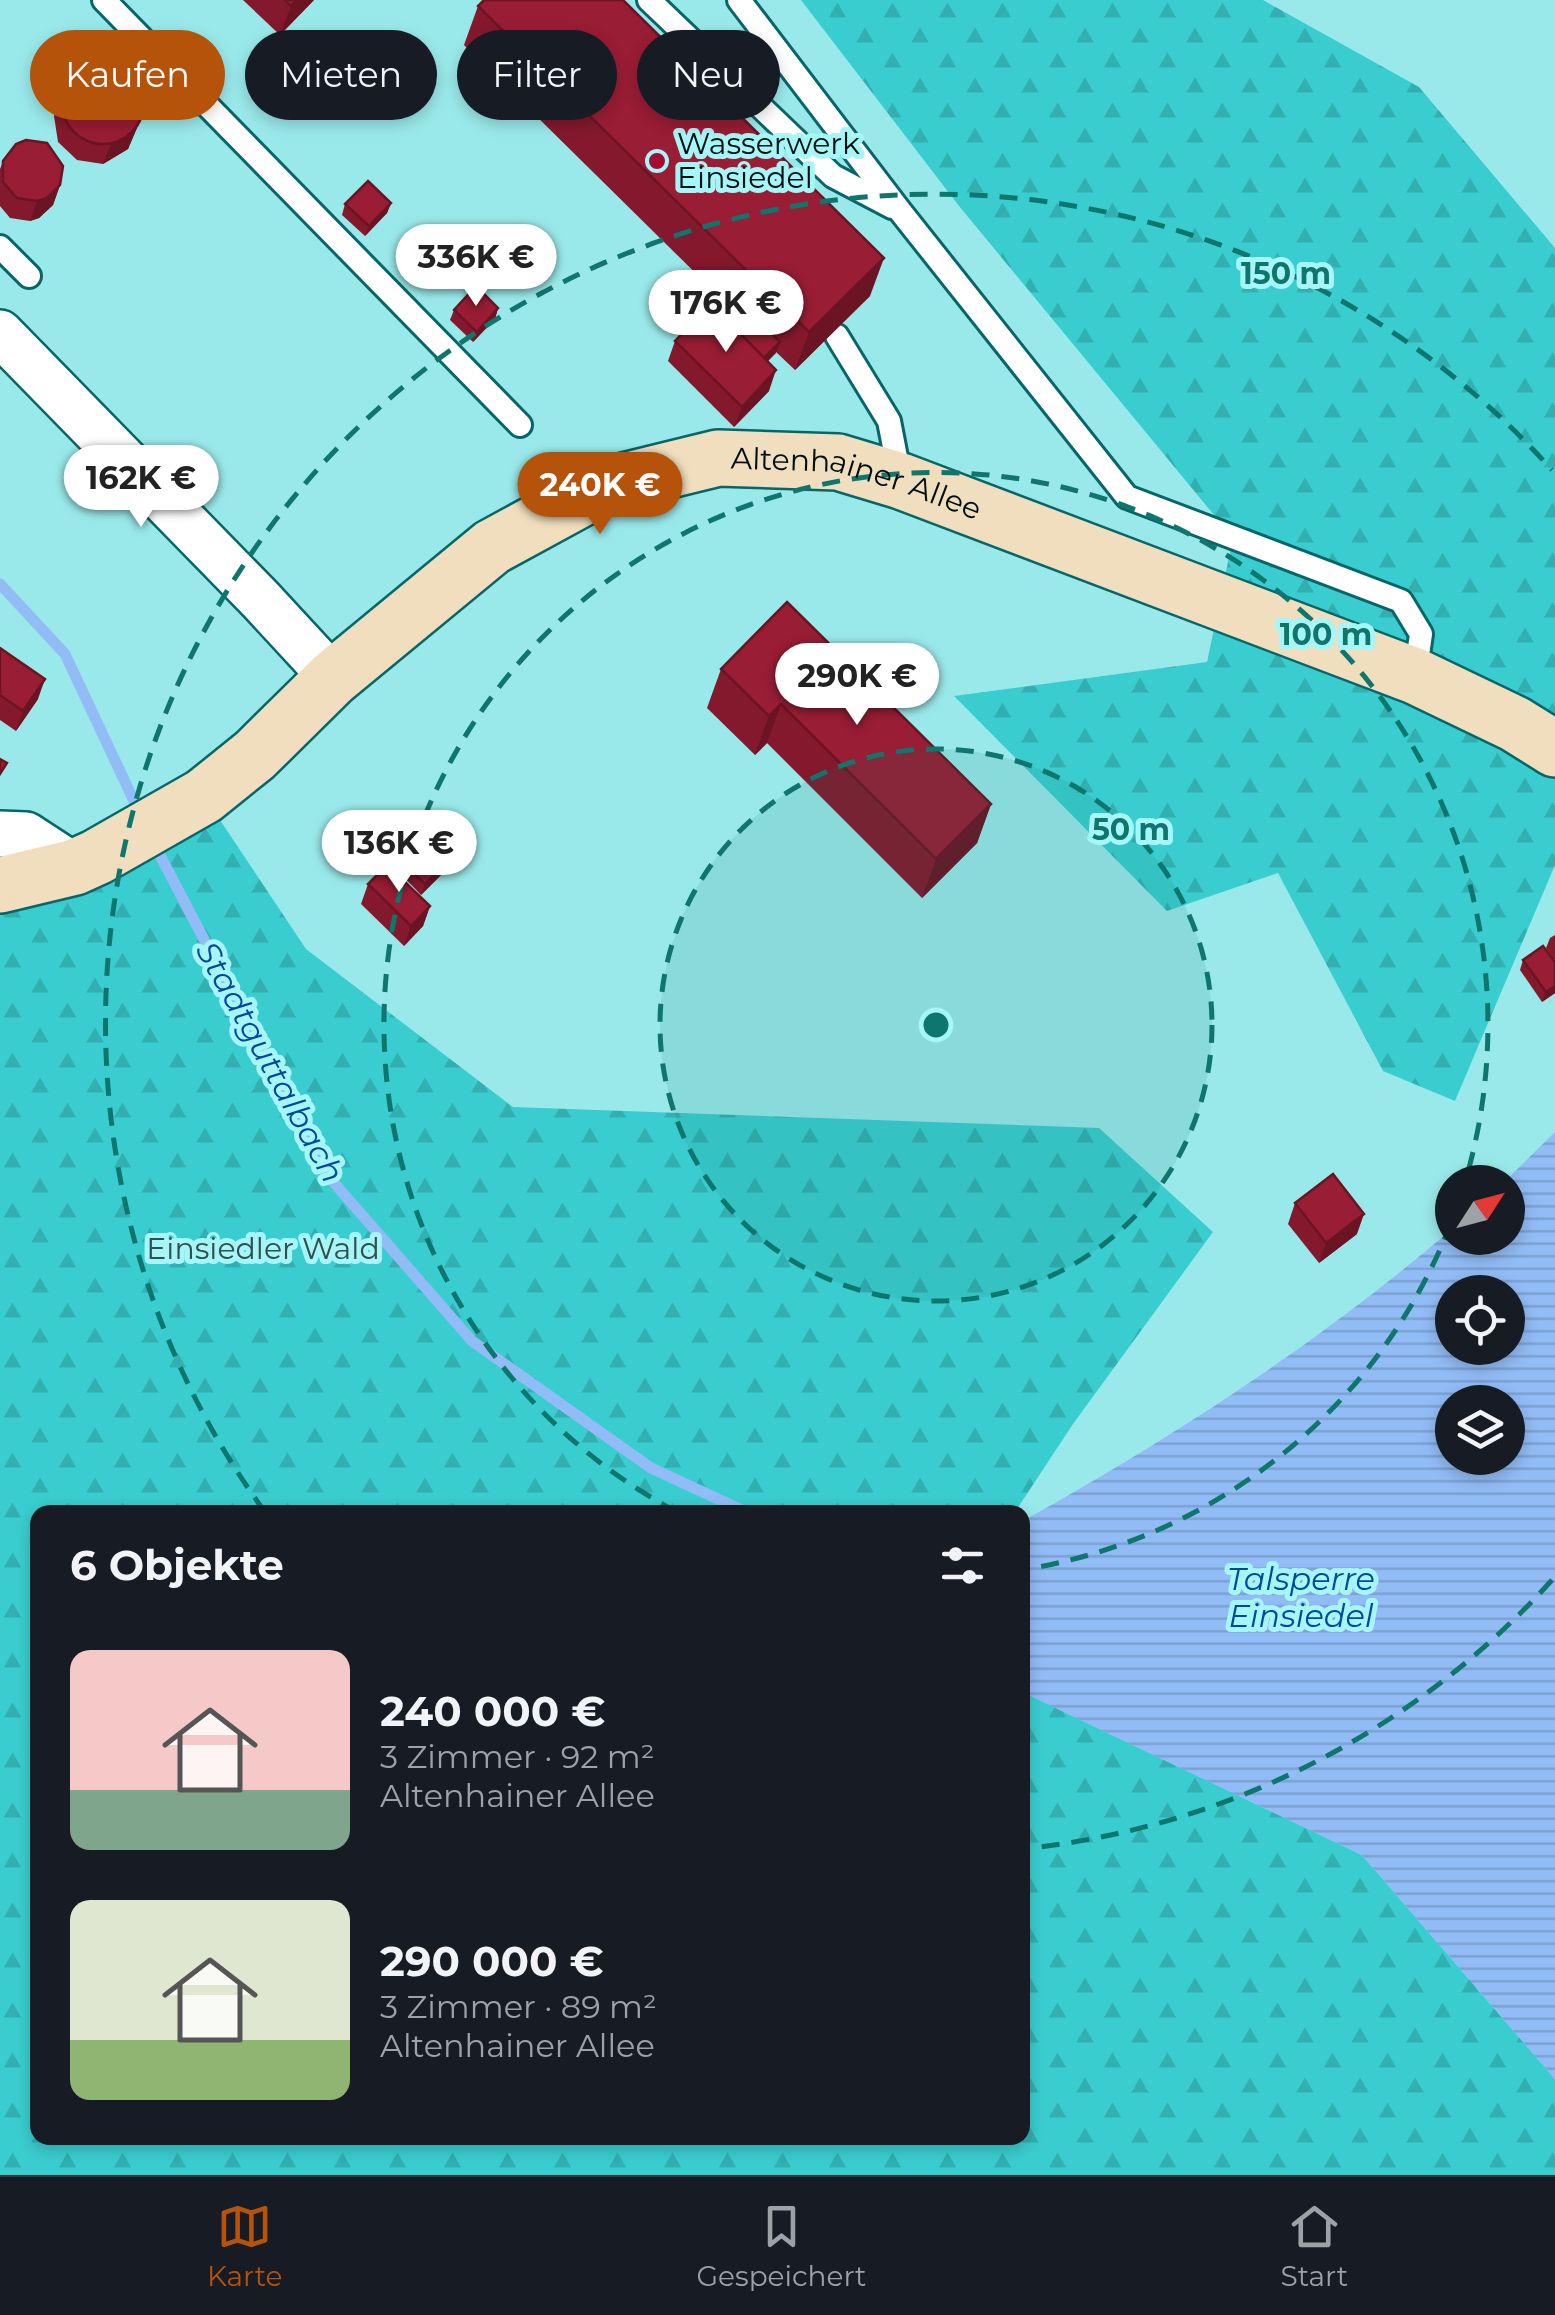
<!DOCTYPE html>
<html lang="de">
<meta charset="utf-8">
<style>
:root{--surface:#171b24;--page:#242831;--text:#f1f3f6;--muted:#9ea1a6;--line:#363941;--accent:#b45309}
body{margin:0;font-family:Montserrat,sans-serif;background:var(--page);color:var(--text);height:100vh;display:flex;flex-direction:column;font-size:38px;white-space:nowrap}
*{box-sizing:border-box;margin:0}
p{font-size:32px;color:var(--muted)}
.icon{flex:none;width:55px;height:55px;fill:none;stroke:currentColor;stroke-width:2;stroke-linecap:round;stroke-linejoin:round}
.map{position:relative;flex:1;overflow:hidden}
.side{position:absolute;left:30px;top:1505px;width:1000px;height:640px;display:flex;flex-direction:column;background:var(--surface);border-radius:20px;box-shadow:0 5px 15px #0003}
.side>*{flex:none}
.top-card{position:absolute;left:30px;top:30px;width:1000px;height:90px;display:flex;gap:20px}
.needle{width:65px;rotate:54deg}
.tools{position:absolute;left:1435px;top:1165px;display:grid;gap:20px}
.tools a{display:grid;place-items:center;width:90px;height:90px;border-radius:50%;background:var(--surface);box-shadow:0 5px 15px #0003;font-size:50px}
.price{position:absolute;translate:-50% -85px;padding:0 22px;border-radius:35px;background:#fff;color:#222;font-size:32px;line-height:65px;filter:drop-shadow(0 2px 5px #0008)}
.price::after{content:'';position:absolute;left:50%;top:60px;width:30px;height:22px;margin-left:-15px;background:inherit;clip-path:polygon(0 0,100% 0,50% 100%)}
.price.active{background:var(--accent);color:#fff}
ul{padding:0;list-style:none}
li{display:flex;align-items:center;gap:30px;height:250px;padding:0 40px}
li span{display:grid;place-items:center;flex:none;width:280px;height:200px;border-radius:20px;color:#555}
li>.icon{margin-inline-start:auto}
span .icon{width:120px;height:120px;fill:#fffc;stroke-width:1}
li b{font-size:42px}
h2{display:flex;justify-content:space-between;align-items:center;height:120px;padding:0 40px;font-size:42px}
.tag{padding:0 35px;border-radius:45px;background:var(--surface);box-shadow:0 5px 15px #0003;font-size:35px;line-height:90px}
.tag.active{background:var(--accent);color:#fff}
.tab-bar{display:flex;justify-content:space-around;align-items:center;height:140px;border-top:2px solid var(--line);background:var(--surface);font-size:28px;color:var(--muted)}
.tab-bar a{display:grid;justify-items:center;gap:5px}
.tab-bar .active{color:var(--accent)}
.map>svg:first-child{display:block}
</style>
<div class="map">
<svg width="1555" height="2175" viewBox="0 0 1555 2175">
<defs>
<pattern id="forest-firs" width="22" height="20" patternUnits="userSpaceOnUse" patternTransform="scale(2.5)"><rect width="22" height="20" fill="#3acdcf"/><path d="M5 1l3.5 6h-7zM16 11l3.5 6h-7z" fill="#31afb1"/></pattern>
<pattern id="water-rules" width="6" height="5" patternUnits="userSpaceOnUse" patternTransform="scale(2.5)"><rect width="6" height="5" fill="#92bcf6"/><path d="M0 2.5h6" fill="none" stroke="#7ca1d2"/></pattern>
</defs>
<rect width="100%" height="100%" fill="#9ae9ea"/>
<g fill="url(#forest-firs)">
<path d="M801 0H1263L1419 87 1555 248V865L1455 1101 1383 1071 1278 873 1167 911 954 696 1207 662 1233 538 959 206Z"/>
<path d="M214 811 306 949 513 1107 1099 1128 1213 1232 1073 1424 1015 1512H38V2138H1022L1023 1692 1362 1855 1555 2079V2175H0V898Z"/>
</g>
<path fill="url(#water-rules)" fill-rule="evenodd" d="M1555 1132V2079L1362 1855 1022 1692 1023 1521C1175 1436 1319 1343 1452 1229V1238H1508V1182H1504ZM1452 1292H1508V1348H1452ZM1452 1402H1508V1458H1452Z"/>
<g fill="none" stroke-linecap="round" stroke-linejoin="round">
<g stroke="#92bcf6" stroke-width="11">
<path d="M0 584 65 654 141 816"/>
<path d="M153 842 328 1176 472 1341 651 1468 746 1512"/>
</g>
<g stroke="#076668" stroke-width="28">
<g id="lane">
<path d="M104 0 520 425"/>
<path d="M649 0 833 176 892 207"/>
<path d="M739 0 900 211 1127 497 1401 601 1421 634 1415 676"/>
<path d="M0 247 29 276"/>
<path d="M837 336 889 421 900 478"/>
</g>
</g>
<g stroke="#076668" stroke-width="50">
<g id="street">
<path d="M0 333 260 599 333 678"/>
<path d="M0 834 26 835 75 867"/>
</g>
</g>
<g stroke="#076668" stroke-width="60">
<g id="secondary">
<path id="s1" d="M0 885 75 867 97 857 204 796 255 755 333 678 492 547 604 486 718 458 838 462 901 481 1415 676 1515 724 1555 749"/>
</g>
</g>
<use href="#lane" stroke="#fff" stroke-width="22"/>
<use href="#street" stroke="#fff" stroke-width="45"/>
<use href="#secondary" stroke="#f0debe" stroke-width="55"/>
</g>
<g fill="#84192d">
<path d="M243 0H314L280 35Z"/>
<path d="M478 6 870 296 795 370 776 352 768 361 769 391 734 427 668 361 675 341 725 318 733 310 464 45Z"/>
<path d="M65 84 142 116 128 149 103 164 77 160 58 142 54 116Z"/>
<path d="M3 161 60 185 53 205 39 218 30 221 10 218 0 206V169Z"/>
<path d="M391 203 387 213 365 236 342 215 345 204Z"/>
<path d="M498 308 495 319 473 342 450 320 454 310Z"/>
<path d="M0 648 38 699 16 731 0 720Z"/>
<path d="M721 669 991 804 977 843 922 898 767 743 755 755 707 708Z"/>
<path d="M454 862 421 895 401 874 404 864Z"/>
<path d="M368 884 430 906 423 926 404 946 361 904Z"/>
<path d="M1555 935V959L1554 960 1546 948 1550 938Z"/>
<path d="M1523 960 1555 993 1542 1002 1520 970Z"/>
<path d="M1295 1203 1357 1234 1319 1263 1288 1224Z"/>
</g>
<g fill="#6b1424">
<path d="M296 0H314L280 35 291 6Z"/>
<path d="M142 116 128 149 103 164 111 144Z"/>
<path d="M60 185 53 205 39 218 30 221 37 201Z"/>
<path d="M391 203 387 213 365 236 369 226Z"/>
<path d="M884 258 870 296 795 370 809 332Z"/>
<path d="M498 308 495 319 473 342 477 332Z"/>
<path d="M780 342 776 353 754 375 758 365Z"/>
<path d="M776 370 769 391 734 427 742 407Z"/>
<path d="M45 679 38 699 16 731 23 711Z"/>
<path d="M781 704 767 743 755 755 769 716Z"/>
<path d="M991 804 977 843 922 898 936 859Z"/>
<path d="M458 852 454 862 421 895 425 884Z"/>
<path d="M430 906 423 926 404 946 411 926Z"/>
<path d="M1555 986V993L1542 1002 1546 992Z"/>
<path d="M1364 1214 1357 1234 1319 1263 1326 1243Z"/>
</g>
<g fill="#991d34" stroke="#6b1424" stroke-width="2.5">
<path d="M285 0H296L291 6Z"/>
<path d="M484 0H623L884 258 809 332 478 6Z"/>
<circle cx="103" cy="103" r="41"/>
<path d="M26 140 47 143 63 166 60 185 47 198 37 201 17 198 3 182V161L16 144Z"/>
<path d="M368 181 391 203 369 226 345 204Z"/>
<path d="M476 286 498 308 477 332 454 310Z"/>
<path d="M741 303 780 342 764 358 725 318Z"/>
<path d="M711 304 776 370 742 407 675 341Z"/>
<path d="M787 602 991 804 936 859 781 704 769 716 721 669Z"/>
<path d="M0 648 45 679 23 711 0 695Z"/>
<path d="M0 759 7 763 0 774Z"/>
<path d="M438 831 458 852 425 884 404 864Z"/>
<path d="M387 865 430 906 411 926 368 884Z"/>
<path d="M1543 946 1555 962V986L1546 992 1523 960Z"/>
<path d="M1333 1174 1364 1214 1326 1243 1295 1203Z"/>
</g>
<circle cx="936" cy="1025" r="276" fill="#0f766e" fill-opacity=".12"/>
<g fill="none" stroke="#0f766e" stroke-width="5" stroke-dasharray="18 12">
<circle cx="936" cy="1025" r="276"/>
<path d="M1451 1223A552 552 0 0 1 1027 1569M677 1512A552 552 0 1 1 1465 1182"/>
<path d="M1552 1580A829 829 0 0 1 1023 1849M265 1512A829 829 0 0 1 1552 470"/>
</g>
<circle fill="#a50a33" stroke="#a7f6f7" stroke-width="4" cx="657" cy="161" r="10"/>
<g text-anchor="middle" stroke-width="10" stroke-linejoin="round" paint-order="stroke">
<g font-size="30" fill="#001011" stroke="#a7f6f7" text-anchor="start">
<text x="677" y="154">Wasserwerk<tspan x="677" dy="34">Einsiedel</tspan></text>
</g>
<g font-size="30" fill="#001011" stroke="#a7f6f7">
<text dy="10" stroke="none"><textPath href="#s1" startOffset="992">Altenhainer Allee</textPath></text>
</g>
<g font-size="30" fill="#2f4f50" stroke="#a7f6f7">
<text x="263" y="1259">Einsiedler Wald</text>
</g>
<g font-size="32" font-style="italic" fill="#004a9d" stroke="#a7f6f7">
<text transform="translate(270 1062) rotate(61)" y="11">Stadtguttalbach</text>
<text x="1301" y="1590">Talsperre<tspan x="1301" dy="37">Einsiedel</tspan></text>
</g>
</g>
<circle cx="936" cy="1025" r="15" fill="#0f766e" stroke="#a7f6f7" stroke-width="5"/>
<g font-size="30" text-anchor="middle" font-weight="bold" fill="#0f766e" stroke="#a7f6f7" stroke-width="10" stroke-linejoin="round" paint-order="stroke">
<text x="1286" y="284">150 m</text>
<text x="1326" y="645">100 m</text>
<text x="1131" y="840">50 m</text>
</g>
</svg>
<div class="tools">
<a><svg class="needle" viewBox="-14 -14 28 28"><path d="M0-13l5 13h-10z" fill="#e53935"/><path d="M0 13l5-13h-10z" fill="#9ea1a6"/></svg></a>
<a><svg class="icon" aria-label="locate" viewBox="0 0 24 24"><circle cx="12" cy="12" r="6"/><path d="M12 2v4M12 18v4M2 12h4M18 12h4"/></svg></a>
<a><svg class="icon" aria-label="layers" viewBox="0 0 24 24"><path d="M12 4l9 5-9 5-9-5zM3 14l9 5 9-5"/></svg></a>
</div>
<b class="price" style="left:476px;top:309px">336K €</b>
<b class="price" style="left:726px;top:355px">176K €</b>
<b class="price" style="left:141px;top:530px">162K €</b>
<b class="price active" style="left:600px;top:537px">240K €</b>
<b class="price" style="left:857px;top:728px">290K €</b>
<b class="price" style="left:399px;top:895px">136K €</b>
<div class="top-card">
<a class="tag active">Kaufen</a>
<a class="tag">Mieten</a>
<a class="tag">Filter</a>
<a class="tag">Neu</a>
</div>
<section class="side">
<h2>6 Objekte<svg class="icon" aria-label="filters" viewBox="0 0 24 24"><path d="M4 7h16M4 17h16"/><circle cx="9" cy="7" r="2"/><circle cx="15" cy="17" r="2"/></svg></h2>
<ul>
<li><span style="background:linear-gradient(#f6c9c9 70%,#7fa58c 0)"><svg class="icon" aria-label="home" viewBox="0 0 24 24"><path d="M3 11l9-7 9 7M6 9v11h12V9"/></svg></span><div><b>240 000 €</b><p>3 Zimmer · 92 m²</p><p>Altenhainer Allee</p></div></li>
<li><span style="background:linear-gradient(#dfe7d0 70%,#8fb573 0)"><svg class="icon" aria-label="home" viewBox="0 0 24 24"><path d="M3 11l9-7 9 7M6 9v11h12V9"/></svg></span><div><b>290 000 €</b><p>3 Zimmer · 89 m²</p><p>Altenhainer Allee</p></div></li>
</ul>
</section>
</div>
<nav class="tab-bar">
<a class="active"><svg class="icon" aria-label="map" viewBox="0 0 24 24"><path d="M3 6l6-2 6 2 6-2v14l-6 2-6-2-6 2zM9 4v14M15 6v14"/></svg>Karte</a>
<a><svg class="icon" aria-label="saved" viewBox="0 0 24 24"><path d="M7 4h10v16l-5-4-5 4z"/></svg>Gespeichert</a>
<a><svg class="icon" aria-label="home" viewBox="0 0 24 24"><path d="M3 11l9-7 9 7M6 9v11h12V9"/></svg>Start</a>
</nav>
